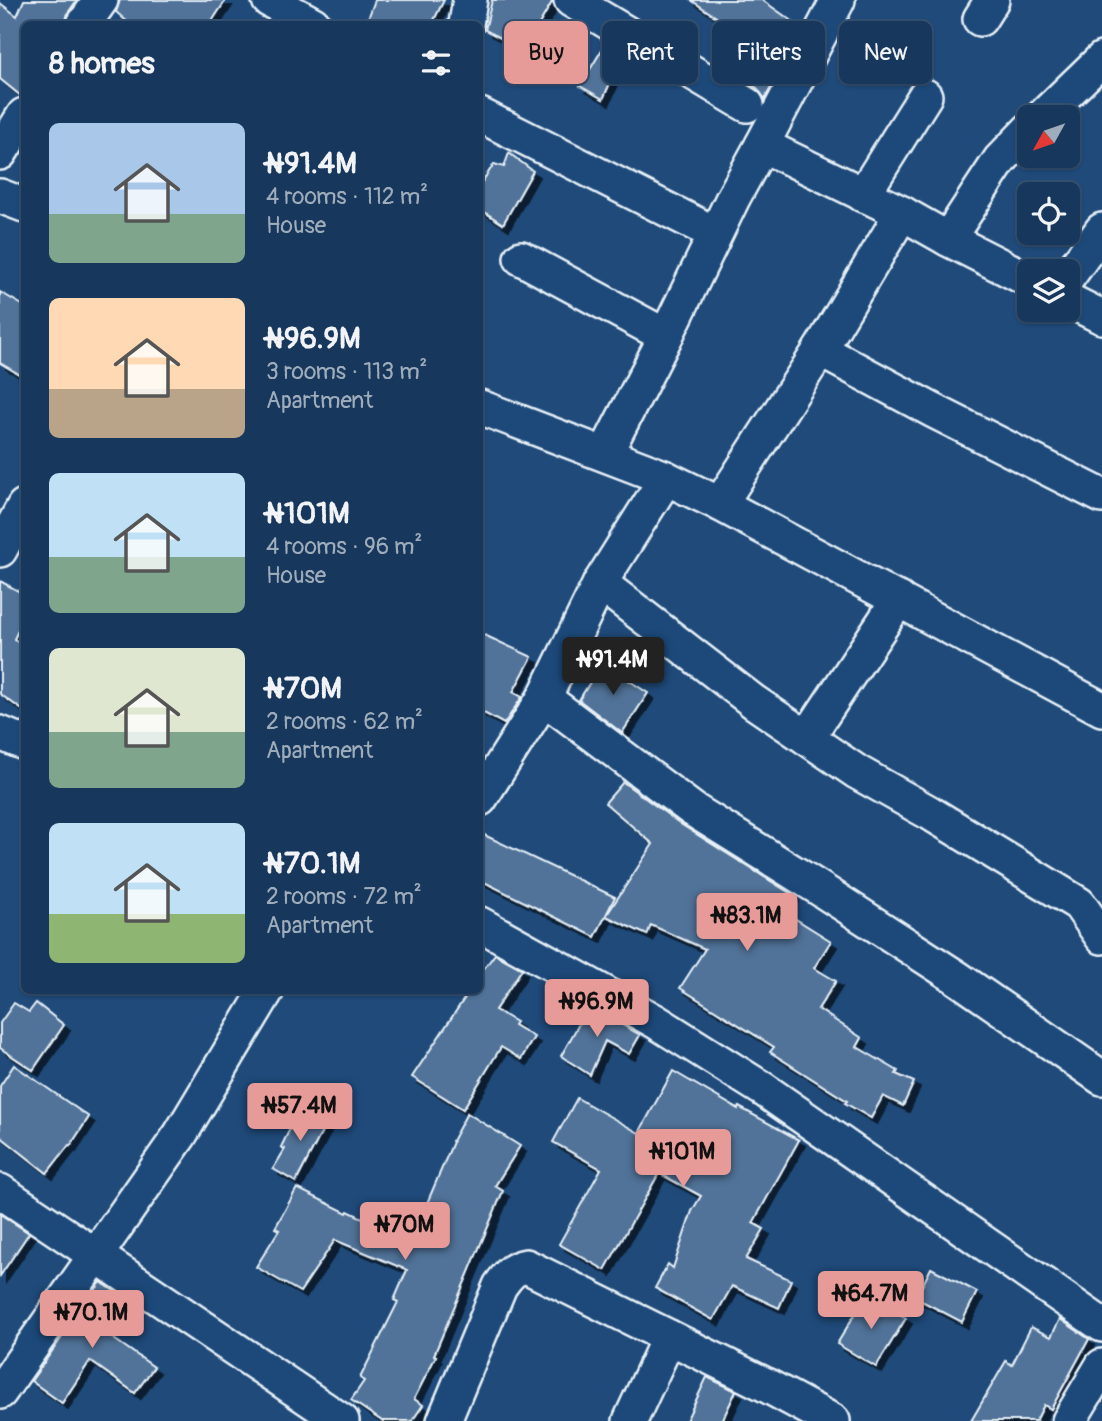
<!DOCTYPE html>
<meta charset="utf-8">
<style>
:root{--surface:#17385c;--page:#203f62;--text:#f1f3f6;--muted:#9eacbb;--line:#365272;--accent:#e69b98}
body{margin:0;font-family:Pangolin,sans-serif;background:var(--page);color:var(--text);height:100vh;display:flex;flex-direction:column;font-size:26px;white-space:nowrap}
*{box-sizing:border-box;margin:0}
p{font-size:23px;color:var(--muted)}
.icon{flex:none;width:38px;height:38px;fill:none;stroke:currentColor;stroke-width:2;stroke-linecap:round;stroke-linejoin:round}
.map{position:relative;flex:1;overflow:hidden}
.panel{position:absolute;left:21px;top:21px;width:462px;height:973px;display:flex;flex-direction:column;background:var(--surface);border-radius:10px;box-shadow:0 2px 5px #0004,0 0 0 2px var(--line)}
.panel>*{flex:none}
.guide{position:absolute;left:504px;top:21px;width:492px;height:63px;display:flex;gap:14px}
.needle{width:46px;rotate:230deg}
.tools{position:absolute;left:1017px;top:105px;display:grid;gap:14px}
.tools a{display:grid;place-items:center;width:63px;height:63px;border-radius:10px;background:var(--surface);box-shadow:0 2px 5px #0004,0 0 0 2px var(--line);font-size:35px}
.price{position:absolute;translate:-50% -60px;padding:0 16px;border-radius:7px;background:var(--accent);color:#111;font-size:23px;line-height:46px;filter:drop-shadow(0 2px 4px #0008)}
.price::after{content:'';position:absolute;left:50%;top:42px;width:21px;height:16px;margin-left:-10px;background:inherit;clip-path:polygon(0 0,100% 0,50% 100%)}
.price.active{background:#222;color:#fff}
ul{padding:0;list-style:none}
li{display:flex;align-items:center;gap:21px;height:175px;padding:0 28px}
li span{display:grid;place-items:center;flex:none;width:196px;height:140px;border-radius:10px;color:#555}
li>.icon{margin-inline-start:auto}
span .icon{width:84px;height:84px;fill:#fffc;stroke-width:1}
li b{font-size:30px}
h2{display:flex;justify-content:space-between;align-items:center;height:84px;padding:0 28px;font-size:30px}
.tag{padding:0 24px;border-radius:10px;background:var(--surface);box-shadow:0 2px 5px #0004,0 0 0 2px var(--line);font-size:24px;line-height:63px}
.tag.active{background:var(--accent);color:#111}
.map>svg:first-child{display:block}
</style>
<div class="map">
<svg width="1102" height="1421" viewBox="0 0 1102 1421">
<defs>
<filter id="shadow"><feDropShadow dx="6" dy="6" stdDeviation="0" flood-color="#0009"/></filter>
</defs>
<rect width="100%" height="100%" fill="#1f4a7a"/>
<filter id="ink" filterUnits="userSpaceOnUse"><feTurbulence type="fractalNoise" baseFrequency=".0143" numOctaves="2"/><feDisplacementMap in="SourceGraphic" scale="14" xChannelSelector="R" yChannelSelector="G"/><feConvolveMatrix kernelMatrix="1 2 1 2 8 2 1 2 1" color-interpolation-filters="sRGB"/></filter>
<g filter="url(#ink)">
<g fill="#517399" stroke="#e8f1f8" stroke-width="2" filter="url(#shadow)">
<path d="M24 0H77L68 13 65 24H24V96H21L0 79V3L17 16Z"/>
<path d="M120 0H226L210 24H130L116 12Z"/>
<path d="M375 0H444L432 24H366Z"/>
<path d="M492 0H552V2L524 50 485 30Z"/>
<path d="M691 0H762L802 28 765 99 757 88 718 65 737 31Z"/>
<path d="M606 43 623 54 603 99 580 86Z"/>
<path d="M509 153 533 171 503 224 480 209V185L494 164 504 167Z"/>
<path d="M0 292 24 306V377L0 363Z"/>
<path d="M0 581 24 594V618L14 639 24 647V711L0 694Z"/>
<path d="M480 633 532 657 513 692 522 697 504 724 480 711Z"/>
<path d="M602 663 648 693 622 733 579 700Z"/>
<path d="M623 782 682 825 793 895 783 911 831 941 814 968 836 981 818 1009 862 1038 857 1047 898 1071 896 1074 914 1082 903 1106 883 1096 871 1118 845 1103 847 1101 770 1052 774 1047 680 988 705 949 651 925 647 935 606 916 653 844 605 803Z"/>
<path d="M480 833 615 897 595 937 480 880Z"/>
<path d="M495 954 522 969 495 1010 516 1022 514 1025 534 1037 521 1059 501 1047 463 1109 412 1077 470 990H480V974Z"/>
<path d="M14 1003 29 1012 36 1003 64 1025 33 1070 0 1048V1023Z"/>
<path d="M589 1006 640 1035 629 1054 605 1041 590 1075 561 1056Z"/>
<path d="M14 1065 89 1117 70 1146 69 1145 47 1173 0 1136V1086Z"/>
<path d="M673 1071 738 1109 739 1107 799 1140 753 1223 764 1229 746 1259 791 1280 779 1308 732 1286 713 1320 655 1288 668 1264 673 1268 692 1211 701 1196 659 1173 605 1270 559 1244 601 1169 553 1142 577 1098 639 1133Z"/>
<path d="M301 1106 328 1120 296 1182 273 1169 285 1149 281 1147Z"/>
<path d="M467 1113 520 1146 495 1186 503 1191 434 1355 436 1356 414 1399 423 1405 412 1421H382L351 1400 364 1381 360 1378 398 1302 394 1300 407 1270 335 1240 300 1292 256 1267 279 1230 275 1228 297 1188 347 1213 348 1211 411 1241 453 1142 452 1141Z"/>
<path d="M0 1214 29 1233 0 1276Z"/>
<path d="M931 1268 977 1292 962 1322 916 1298Z"/>
<path d="M101 1282 126 1299 104 1332 154 1367 135 1393 90 1361 62 1403 31 1381Z"/>
<path d="M867 1294 906 1318 876 1367 837 1344Z"/>
<path d="M1060 1319 1089 1339 1051 1409 1044 1405 1036 1421H971L1006 1361 1012 1365 1031 1327 1051 1337Z"/>
<path d="M707 1377 736 1391 722 1421H686Z"/>
</g>
<g fill="none" stroke-linecap="round" stroke-linejoin="round">
<g stroke="#e8f1f8" stroke-width="38">
<g id="minor">
<path d="M269 0 313 24"/>
<path d="M571 0 747 105"/>
<path d="M980 19 992 0"/>
<path d="M84 24 101 0"/>
<path d="M466 24 470 0"/>
<path d="M480 115 698 225"/>
<path d="M1042 117 1102 59"/>
<path d="M762 145 838 0"/>
<path d="M0 153 24 115"/>
<path d="M863 195 925 96"/>
<path d="M0 196 24 205"/>
<path d="M948 239 1000 160 1029 130"/>
<path d="M521 258 666 336"/>
<path d="M1068 277 1102 230"/>
<path d="M1068 300 1102 317"/>
<path d="M820 350 932 410 1102 496"/>
<path d="M480 407 666 478 720 504 1102 709"/>
<path d="M605 454 666 336 733 198 762 145 902 213 948 239 1029 280"/>
<path d="M720 504 820 350 902 213"/>
<path d="M0 550 24 506"/>
<path d="M600 583 754 702 857 772 930 813 1079 904 1102 937"/>
<path d="M544 698 692 809 817 887 956 977 1102 1078"/>
<path d="M0 733 24 743"/>
<path d="M807 738 899 599"/>
<path d="M480 799 544 698 600 583 666 478"/>
<path d="M480 924 655 1021 763 1089 1102 1325"/>
<path d="M0 1191 342 1421"/>
<path d="M0 1392 180 1135 267 990"/>
<path d="M444 1421 500 1286C508 1275 513 1268 526 1266L764 1384 833 1421"/>
<path d="M630 1421 669 1337"/>
<path d="M1069 1421 1102 1366"/>
</g>
</g>
<use href="#minor" stroke="#1f4a7a" stroke-width="33"/>
</g>
</g>
</svg>
<div class="tools">
<a><svg class="needle" viewBox="-14 -14 28 28"><path d="M0-13l5 13h-10z" fill="#e53935"/><path d="M0 13l5-13h-10z" fill="#9eacbb"/></svg></a>
<a><svg class="icon" aria-label="locate" viewBox="0 0 24 24"><circle cx="12" cy="12" r="6"/><path d="M12 2v4M12 18v4M2 12h4M18 12h4"/></svg></a>
<a><svg class="icon" aria-label="layers" viewBox="0 0 24 24"><path d="M12 4l9 5-9 5-9-5zM3 14l9 5 9-5"/></svg></a>
</div>
<b class="price active" style="left:613px;top:697px">₦91.4M</b>
<b class="price" style="left:747px;top:953px">₦83.1M</b>
<b class="price" style="left:597px;top:1039px">₦96.9M</b>
<b class="price" style="left:300px;top:1143px">₦57.4M</b>
<b class="price" style="left:683px;top:1189px">₦101M</b>
<b class="price" style="left:405px;top:1262px">₦70M</b>
<b class="price" style="left:871px;top:1331px">₦64.7M</b>
<b class="price" style="left:92px;top:1350px">₦70.1M</b>
<div class="guide">
<a class="tag active">Buy</a>
<a class="tag">Rent</a>
<a class="tag">Filters</a>
<a class="tag">New</a>
</div>
<section class="panel">
<h2>8 homes<svg class="icon" aria-label="filters" viewBox="0 0 24 24"><path d="M4 7h16M4 17h16"/><circle cx="9" cy="7" r="2"/><circle cx="15" cy="17" r="2"/></svg></h2>
<ul>
<li><span style="background:linear-gradient(#a9c7e8 65%,#7fa58c 0)"><svg class="icon" aria-label="home" viewBox="0 0 24 24"><path d="M3 11l9-7 9 7M6 9v11h12V9"/></svg></span><div><b>₦91.4M</b><p>4 rooms · 112 m²</p><p>House</p></div></li>
<li><span style="background:linear-gradient(#ffd9b3 65%,#b9a48a 0)"><svg class="icon" aria-label="home" viewBox="0 0 24 24"><path d="M3 11l9-7 9 7M6 9v11h12V9"/></svg></span><div><b>₦96.9M</b><p>3 rooms · 113 m²</p><p>Apartment</p></div></li>
<li><span style="background:linear-gradient(#bfe0f5 60%,#7fa58c 0)"><svg class="icon" aria-label="home" viewBox="0 0 24 24"><path d="M3 11l9-7 9 7M6 9v11h12V9"/></svg></span><div><b>₦101M</b><p>4 rooms · 96 m²</p><p>House</p></div></li>
<li><span style="background:linear-gradient(#dfe7d0 60%,#7fa58c 0)"><svg class="icon" aria-label="home" viewBox="0 0 24 24"><path d="M3 11l9-7 9 7M6 9v11h12V9"/></svg></span><div><b>₦70M</b><p>2 rooms · 62 m²</p><p>Apartment</p></div></li>
<li><span style="background:linear-gradient(#bfe0f5 65%,#8fb573 0)"><svg class="icon" aria-label="home" viewBox="0 0 24 24"><path d="M3 11l9-7 9 7M6 9v11h12V9"/></svg></span><div><b>₦70.1M</b><p>2 rooms · 72 m²</p><p>Apartment</p></div></li>
</ul>
</section>
</div>
